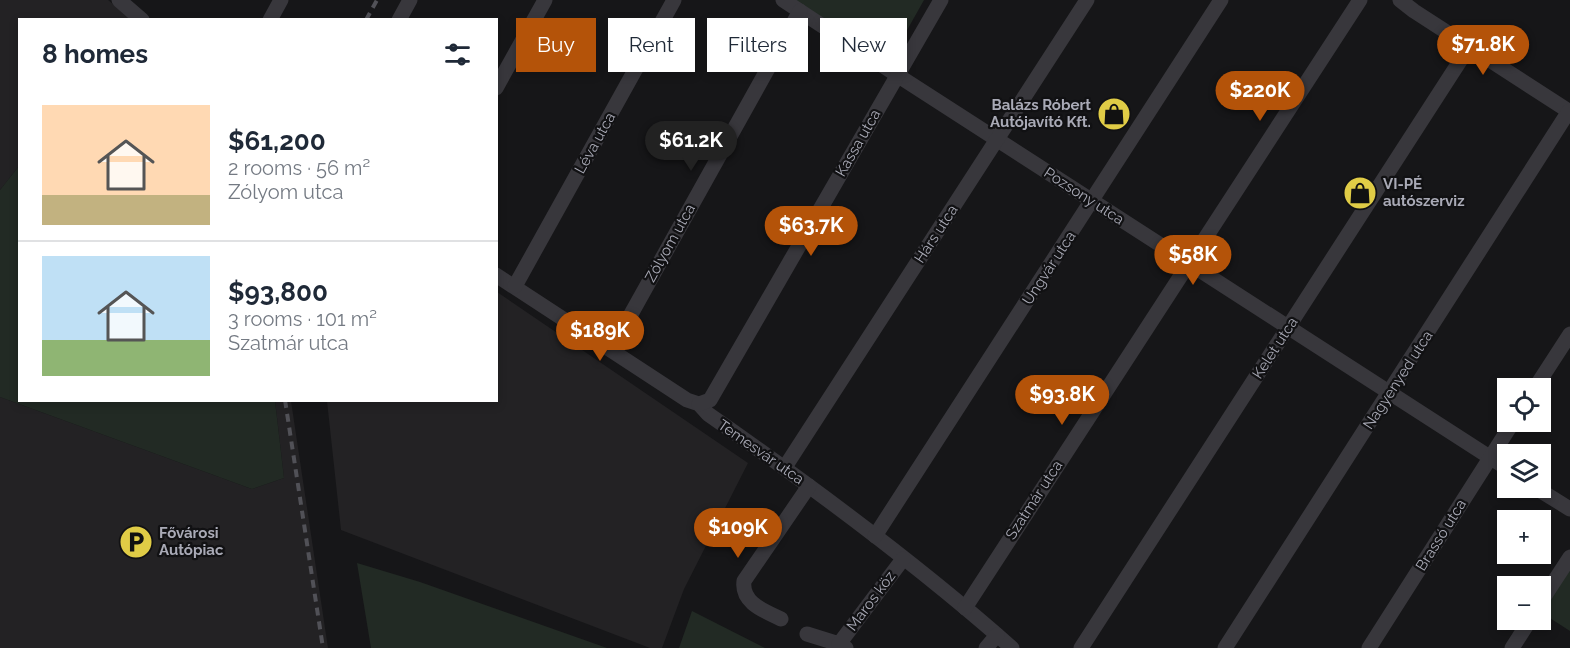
<!DOCTYPE html>
<meta charset="utf-8">
<style>
:root{--surface:#fff;--page:#f6f6f7;--text:#1f2937;--muted:#747a83;--line:#e0e1e3;--accent:#b45309}
body{margin:0;font-family:Raleway,sans-serif;background:var(--page);color:var(--text);height:100vh;display:flex;flex-direction:column;font-size:22px;white-space:nowrap}
*{box-sizing:border-box;margin:0}
p{font-size:20px;color:var(--muted)}
.icon{flex:none;width:33px;height:33px;fill:none;stroke:currentColor;stroke-width:2;stroke-linecap:round;stroke-linejoin:round}
.map{position:relative;flex:1;overflow:hidden}
.side{position:absolute;left:18px;top:18px;width:480px;height:384px;display:flex;flex-direction:column;background:var(--surface);border-radius:0px;box-shadow:0 3px 9px #0003}
.side>*{flex:none}
.top-card{position:absolute;left:516px;top:18px;width:570px;height:54px;display:flex;gap:12px}
.fabs{position:absolute;left:1497px;top:378px;display:grid;gap:12px}
.fabs a{display:grid;place-items:center;width:54px;height:54px;border-radius:0px;background:var(--surface);box-shadow:0 3px 9px #0003;font-size:30px}
.price{position:absolute;translate:-50% -51px;padding:0 14px;border-radius:21px;background:var(--accent);color:#fff;font-size:20px;line-height:39px;filter:drop-shadow(0 2px 3px #0008)}
.price::after{content:'';position:absolute;left:50%;top:36px;width:18px;height:14px;margin-left:-9px;background:inherit;clip-path:polygon(0 0,100% 0,50% 100%)}
.price.active{background:#222;color:#fff}
ul{padding:0;list-style:none}
li{display:flex;align-items:center;gap:18px;height:150px;padding:0 24px}
li+li{border-top:2px solid var(--line)}
li span{display:grid;place-items:center;flex:none;width:168px;height:120px;border-radius:0px;color:#555}
li>.icon{margin-inline-start:auto}
span .icon{width:72px;height:72px;fill:#fffc;stroke-width:1}
li b{font-size:26px}
h2{display:flex;justify-content:space-between;align-items:center;height:72px;padding:0 24px;font-size:26px}
.pill{padding:0 21px;border-radius:0px;background:var(--surface);box-shadow:0 3px 9px #0003;font-size:21px;line-height:54px}
.pill.active{background:var(--accent);color:#fff}
.map>svg:first-child{display:block}
</style>
<div class="map">
<svg width="1570" height="648" viewBox="0 0 1570 648">
<rect width="100%" height="100%" fill="#161618"/>
<g fill="#232224">
<path d="M0 0H108L131 19 20 20 19 166 0 190Z"/>
<path d="M497 292 748 463 684 589 662 648H650L341 530 327 401 496 400Z"/>
<path d="M0 397 252 489 284 478 275 401H291L328 648H0Z"/>
</g>
<g fill="#222a24">
<path d="M785 0H924L888 64Z"/>
<path d="M19 166 20 400 275 401 284 478 252 489 0 397V190Z"/>
<path d="M357 563 420 582 607 648H371Z"/>
<path d="M1570 567V631L1542 613Z"/>
<path d="M692 611 765 648H679Z"/>
</g>
<g fill="none" stroke-linecap="round" stroke-linejoin="round">
<g stroke="#38373c" stroke-width="15">
<path d="M119 0 142 20"/>
<path d="M783 0 897 75 1508 469"/>
<path d="M1400 0 1414 11 1570 112"/>
<path d="M270 20 281 0"/>
<path d="M399 20 410 0"/>
<path d="M496 88 545 0"/>
<path d="M496 275 687 400 699 404 708 414C813 487 916 563 1012 648"/>
<path d="M515 286 674 0"/>
<path d="M611 350 800 11"/>
<path d="M1535 388 1570 334"/>
<path d="M699 404 710 400 941 0"/>
<path d="M785 467 1087 0"/>
<path d="M1536 488 1570 509"/>
<path d="M875 536 1221 0"/>
<path d="M1540 603 1570 557"/>
<path d="M965 608 1360 0"/>
<path d="M781 619C765 611 741 603 744 581L809 486"/>
<path d="M807 634 839 644"/>
<path d="M846 648 839 644 903 559"/>
<path d="M986 648 997 635"/>
<path d="M1081 648 1469 47"/>
<path d="M1225 648 1569 111"/>
<path d="M1369 648 1513 422"/>
<path d="M1512 648 1530 620"/>
</g>
<g stroke="#515157" stroke-width="4" stroke-dasharray="8 6" stroke-linecap="butt">
<path d="M366 20 377 0"/>
<path d="M285 400 323 648"/>
</g>
</g>
<defs>
<g id="shop-disc" transform="scale(1.725)"><circle r="9.5" fill="#e0cc46" stroke="#111113"/><path d="M-5-2.5h2.3a2.7 3.5 0 0 1 5.4 0H5L5.5 6h-11ZM-1.5-2.5h3a1.5 2.3 0 0 0-3 0Z" fill="#111"/></g>
<g id="parking-disc" transform="scale(1.725)"><circle r="9.5" fill="#e0cc46" stroke="#111113"/><path d="M-3.5-5.5H1a3.5 3.5 0 0 1 0 7H-1V5.5H-3.5ZM-1-3.4V-.6H.8a1.4 1.4 0 0 0 0-2.8Z" fill="#111"/></g>
</defs>
<g fill-rule="evenodd">
<use href="#shop-disc" x="1114" y="114"/>
<use href="#shop-disc" x="1360" y="193"/>
<use href="#parking-disc" x="136" y="542"/>
</g>
<g text-anchor="middle" stroke-width="4.5" stroke-linejoin="round" paint-order="stroke">
<g font-size="15" font-weight="bold" fill="#a9aab6" stroke="#111113" text-anchor="start">
<text x="1091" y="110" text-anchor="end">Balázs Róbert<tspan x="1091" dy="17">Autójavító Kft.</tspan></text>
<text x="1383" y="189">VI-PÉ<tspan x="1383" dy="17">autószerviz</tspan></text>
<text x="159" y="538">Fővárosi<tspan x="159" dy="17">Autópiac</tspan></text>
</g>
<g font-size="15" fill="#a9aab6" stroke="#111113">
<text transform="translate(595 143) rotate(-61)" y="5">Léva utca</text>
<text transform="translate(858 143) rotate(-60)" y="5">Kassa utca</text>
<text transform="translate(1084 196) rotate(33)" y="5">Pozsony utca</text>
<text transform="translate(936 234) rotate(-57)" y="5">Hárs utca</text>
<text transform="translate(670 243) rotate(-61)" y="5">Zólyom utca</text>
<text transform="translate(1049 268) rotate(-57)" y="5">Ungvár utca</text>
<text transform="translate(1275 348) rotate(-57)" y="5">Kelet utca</text>
<text transform="translate(1398 380) rotate(-57)" y="5">Nagyenyed utca</text>
<text transform="translate(761 452) rotate(35)" y="5">Temesvár utca</text>
<text transform="translate(1034 500) rotate(-57)" y="5">Szatmár utca</text>
<text transform="translate(1441 535) rotate(-58)" y="5">Brassó utca</text>
<text transform="translate(871 601) rotate(-53)" y="5">Maros köz</text>
</g>
</g>
</svg>
<div class="fabs">
<a><svg class="icon" aria-label="locate" viewBox="0 0 24 24"><circle cx="12" cy="12" r="6"/><path d="M12 2v4M12 18v4M2 12h4M18 12h4"/></svg></a>
<a><svg class="icon" aria-label="layers" viewBox="0 0 24 24"><path d="M12 4l9 5-9 5-9-5zM3 14l9 5 9-5"/></svg></a>
<a>+</a>
<a>−</a>
</div>
<b class="price" style="left:1483px;top:76px">$71.8K</b>
<b class="price" style="left:1260px;top:122px">$220K</b>
<b class="price active" style="left:691px;top:172px">$61.2K</b>
<b class="price" style="left:811px;top:257px">$63.7K</b>
<b class="price" style="left:1193px;top:286px">$58K</b>
<b class="price" style="left:600px;top:362px">$189K</b>
<b class="price" style="left:1062px;top:426px">$93.8K</b>
<b class="price" style="left:738px;top:559px">$109K</b>
<div class="top-card">
<a class="pill active">Buy</a>
<a class="pill">Rent</a>
<a class="pill">Filters</a>
<a class="pill">New</a>
</div>
<section class="side">
<h2>8 homes<svg class="icon" aria-label="filters" viewBox="0 0 24 24"><path d="M4 7h16M4 17h16"/><circle cx="9" cy="7" r="2"/><circle cx="15" cy="17" r="2"/></svg></h2>
<ul>
<li><span style="background:linear-gradient(#ffd9b3 75%,#c2b280 0)"><svg class="icon" aria-label="home" viewBox="0 0 24 24"><path d="M3 11l9-7 9 7M6 9v11h12V9"/></svg></span><div><b>$61,200</b><p>2 rooms · 56 m²</p><p>Zólyom utca</p></div></li>
<li><span style="background:linear-gradient(#bfe0f5 70%,#8fb573 0)"><svg class="icon" aria-label="home" viewBox="0 0 24 24"><path d="M3 11l9-7 9 7M6 9v11h12V9"/></svg></span><div><b>$93,800</b><p>3 rooms · 101 m²</p><p>Szatmár utca</p></div></li>
</ul>
</section>
</div>
